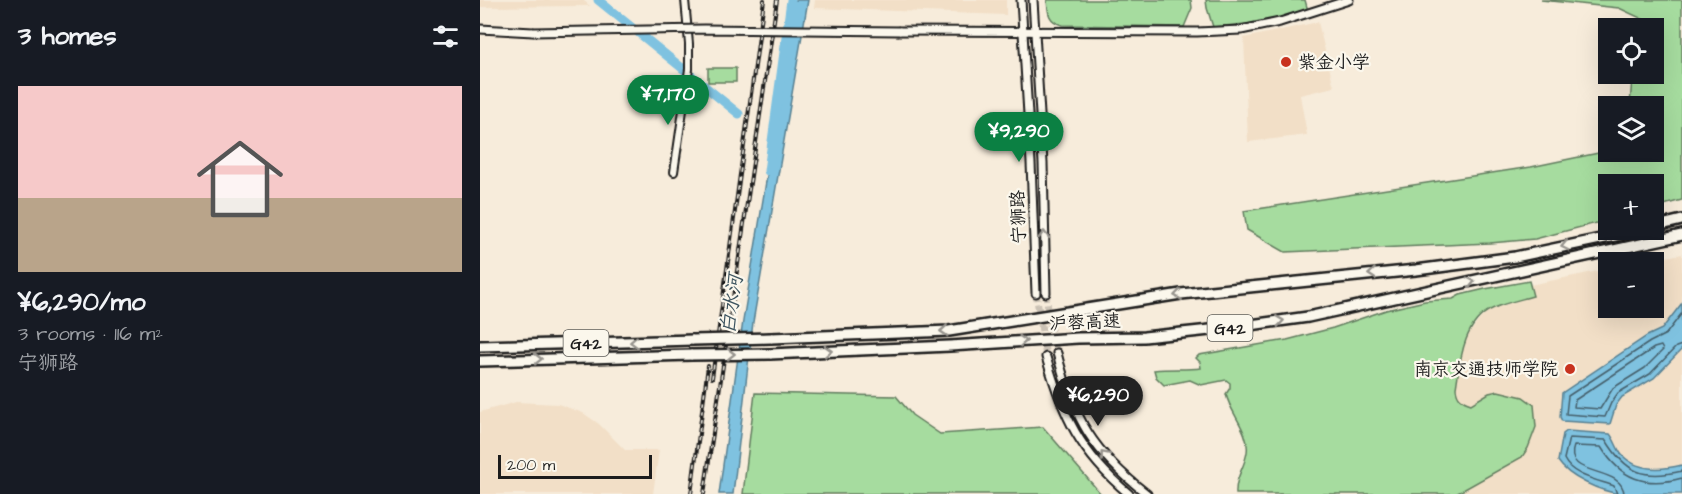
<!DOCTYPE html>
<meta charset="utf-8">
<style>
:root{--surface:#171b24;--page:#20242c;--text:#f1f3f6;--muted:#9ea1a6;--accent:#0b8043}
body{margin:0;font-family:"Architects Daughter","LXGW WenKai TC",sans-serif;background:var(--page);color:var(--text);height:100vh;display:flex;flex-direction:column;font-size:22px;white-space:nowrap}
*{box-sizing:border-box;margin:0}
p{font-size:20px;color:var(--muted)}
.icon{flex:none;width:33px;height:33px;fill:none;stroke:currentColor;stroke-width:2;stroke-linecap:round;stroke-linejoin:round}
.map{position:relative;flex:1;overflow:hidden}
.details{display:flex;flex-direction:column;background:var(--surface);width:480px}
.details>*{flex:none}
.tools{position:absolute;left:1118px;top:18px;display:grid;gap:12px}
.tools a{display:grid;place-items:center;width:66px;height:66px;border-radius:0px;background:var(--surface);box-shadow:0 6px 24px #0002;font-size:30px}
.scale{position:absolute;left:18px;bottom:15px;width:154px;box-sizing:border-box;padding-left:6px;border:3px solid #1c1c1c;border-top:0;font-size:16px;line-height:21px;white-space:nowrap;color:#1c1c1c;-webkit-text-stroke:4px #fbf7ec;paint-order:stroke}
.price{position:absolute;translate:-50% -51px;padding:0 14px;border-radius:21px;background:var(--accent);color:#fff;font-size:20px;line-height:39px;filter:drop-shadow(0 2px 3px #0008)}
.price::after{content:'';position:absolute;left:50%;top:36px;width:18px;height:14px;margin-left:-9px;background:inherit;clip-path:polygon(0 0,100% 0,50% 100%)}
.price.selected{background:#222;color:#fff}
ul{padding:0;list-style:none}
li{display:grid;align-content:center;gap:12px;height:318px;padding:0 18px}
li span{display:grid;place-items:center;height:186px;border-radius:0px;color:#555}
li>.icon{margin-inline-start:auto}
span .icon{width:108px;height:108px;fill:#fffc;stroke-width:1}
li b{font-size:26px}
h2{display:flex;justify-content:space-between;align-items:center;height:72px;padding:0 18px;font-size:26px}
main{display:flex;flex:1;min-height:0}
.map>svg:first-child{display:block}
</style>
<main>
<section class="details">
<h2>3 homes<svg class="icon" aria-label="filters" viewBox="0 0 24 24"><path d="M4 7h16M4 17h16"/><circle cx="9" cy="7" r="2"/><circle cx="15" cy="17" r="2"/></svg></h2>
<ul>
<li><span style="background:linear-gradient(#f6c9c9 60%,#b9a48a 0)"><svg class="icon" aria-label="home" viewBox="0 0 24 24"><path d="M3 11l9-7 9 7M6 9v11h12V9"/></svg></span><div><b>¥6,290/mo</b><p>3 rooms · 116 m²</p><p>宁狮路</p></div></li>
</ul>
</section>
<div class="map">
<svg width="1202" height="494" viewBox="0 0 1202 494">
<rect width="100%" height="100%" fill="#f7ecdb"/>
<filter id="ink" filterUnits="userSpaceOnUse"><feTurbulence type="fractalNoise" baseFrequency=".0167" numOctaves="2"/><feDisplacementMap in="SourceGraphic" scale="12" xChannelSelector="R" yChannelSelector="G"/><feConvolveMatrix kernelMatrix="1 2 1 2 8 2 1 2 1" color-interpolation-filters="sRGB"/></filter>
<g filter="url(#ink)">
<g fill="#f2dfc7">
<path d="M0 0H103L110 6 0 7Z"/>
<path d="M335 0H526V15L334 8Z"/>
<path d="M838 22 854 87 820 95 827 135 768 142 764 38Z"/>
<path d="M1202 254V494H976L1042 457 1048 448 1056 427 1054 405 1027 392 1009 393 991 404 981 401 977 394 976 388 985 339 1000 319 1009 310 1052 296 1050 285 1128 269V308H1173V262H1159Z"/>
<path d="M36 402 78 404 103 413 119 424 145 450H179L173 494H0V412Z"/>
</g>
<g fill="#a6dc9f" stroke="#617c5e" stroke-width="1.5">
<path d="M567 0H711L712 8 704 27 582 25C568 21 568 13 567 0Z"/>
<path d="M726 0H825L828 11 798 21 733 27 727 8Z"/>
<path d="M1061 0H1202V200L1173 208V184H1128V220L1055 239 1010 243 805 252 767 230 764 211 1051 167 1128 151 1173 152V106H1150L1152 78 1162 74H1173V68L1183 62 1184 40 1167 21 1139 8Z"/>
<rect x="228" y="68" width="28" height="14"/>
<path d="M1049 281 1053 296C1039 300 1024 303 1012 309 983 322 980 362 976 388 977 398 982 401 991 404L1009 393 1018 391 1043 397 1054 405 1056 427 1048 448 1042 457 976 494H756C755 477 765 467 767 452 770 432 750 413 746 394L750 388V383L746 380 721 385 710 380 684 385 676 377 674 370C690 368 705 370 721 368L720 362 716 358 719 355 807 340 853 328 906 310 945 301 973 299 980 295 1005 289Z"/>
<path d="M275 393 416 396 432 415 460 434 563 427 621 494H263Z"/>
</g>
<g fill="#7fc2e0" stroke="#578092" stroke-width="1.5">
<path d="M312 0H328L273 322 253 494H239L263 321 295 127Z"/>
<path d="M1202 303V349L1174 378 1142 397 1136 405 1130 424 1082 421 1080 417 1082 393 1167 336 1182 329Z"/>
<path d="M1087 431 1130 434C1135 440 1137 449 1142 455 1158 472 1182 470 1202 465V494C1182 494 1160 494 1140 494 1120 491 1089 478 1078 461L1083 434Z"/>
</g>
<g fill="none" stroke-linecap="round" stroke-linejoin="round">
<g stroke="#445e6a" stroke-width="1.5">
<path d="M1202 313 1186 334 1170 342 1088 396 1086 414 1125 417 1131 403 1138 393 1170 374 1196 347 1202 345"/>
<path d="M1181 346 1183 350 1165 368 1133 388 1120 409 1094 407 1095 400 1174 348Z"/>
<path d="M1137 494 1134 486C1117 480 1092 476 1084 459L1089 438 1126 440C1146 473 1164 480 1202 471"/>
<path d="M1144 494C1143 465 1082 478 1094 446L1121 447C1141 479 1165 488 1202 478"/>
</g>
<g stroke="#7fc2e0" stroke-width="9">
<path d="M118 0 259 114"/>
<path d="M288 171 311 0"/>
</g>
<g stroke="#cbc2b5" stroke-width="7" stroke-dasharray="7 3.5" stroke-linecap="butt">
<path d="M556 293 566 357"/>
<path d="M566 293 570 326 577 353"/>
</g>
<g stroke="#1c1c1c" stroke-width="10">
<path id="tertiary" d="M194 172 209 69V44L205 0"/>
</g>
<g stroke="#1c1c1c" stroke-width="11">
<g id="secondary">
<path d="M541 0 551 163 556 293"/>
<path d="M553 0 563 163 566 293"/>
<path d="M0 29 53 32"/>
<path d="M419 31 717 32 761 30 800 22 869 0"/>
<path d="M577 353C594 420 613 452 667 494"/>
<path d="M566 357C583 416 600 453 649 494"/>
</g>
</g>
<g stroke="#1c1c1c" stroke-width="14">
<g id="motorway">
<path d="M1173 227 1202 220"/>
<path d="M291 338 469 331 701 294 936 270 1035 257 1163 230"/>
<path d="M0 346 213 340"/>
<path d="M290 354 470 346 598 338 664 337 749 328 828 317 1202 235"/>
<path d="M0 361 212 355"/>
</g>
</g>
<use href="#tertiary" stroke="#fbf7ec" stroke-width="6"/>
<use href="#secondary" stroke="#fbf7ec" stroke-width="7"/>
<use href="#motorway" stroke="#fbf7ec" stroke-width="9"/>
<g stroke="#1c1c1c" stroke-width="4">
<g id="rail">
<path d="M232 378 284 0"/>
<path d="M211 494 228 366"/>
<path d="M224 494 297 0"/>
</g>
</g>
<use href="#rail" stroke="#fbf7ec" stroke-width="1.5" stroke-dasharray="4.5" stroke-linecap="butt"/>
<g stroke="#1c1c1c" stroke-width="11" stroke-linecap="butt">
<path id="secondary-bridge" d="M53 32 224 29 419 31"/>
</g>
<g stroke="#1c1c1c" stroke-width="14" stroke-linecap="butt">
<g id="motorway-bridge">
<path d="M213 340 291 338"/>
<path d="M212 355 290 354"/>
</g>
</g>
<use href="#secondary-bridge" stroke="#fbf7ec" stroke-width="7"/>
<use href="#motorway-bridge" stroke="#fbf7ec" stroke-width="9"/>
</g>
<defs><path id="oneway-chevron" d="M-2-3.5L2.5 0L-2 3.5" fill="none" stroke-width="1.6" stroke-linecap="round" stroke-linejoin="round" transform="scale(1.5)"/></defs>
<g stroke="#97948e">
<use href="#oneway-chevron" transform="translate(564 235) rotate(-91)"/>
<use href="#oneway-chevron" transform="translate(1085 246) rotate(168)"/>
<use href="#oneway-chevron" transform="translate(892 274) rotate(175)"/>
<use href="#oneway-chevron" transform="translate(991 282) rotate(-12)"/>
<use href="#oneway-chevron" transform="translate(698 295) rotate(172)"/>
<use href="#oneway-chevron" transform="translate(800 321) rotate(-8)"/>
<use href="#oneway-chevron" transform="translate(464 331) rotate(176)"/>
<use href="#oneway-chevron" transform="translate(543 341) rotate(-4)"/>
<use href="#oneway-chevron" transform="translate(154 342) rotate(178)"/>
<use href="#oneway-chevron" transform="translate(348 351) rotate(-2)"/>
<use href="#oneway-chevron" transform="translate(251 354) rotate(-1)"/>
<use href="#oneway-chevron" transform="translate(58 359) rotate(-1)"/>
<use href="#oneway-chevron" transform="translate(624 455) rotate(-130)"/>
</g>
</g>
<g fill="#c8321e" stroke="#fbf7ec" stroke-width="2">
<circle cx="806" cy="62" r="6"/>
<circle cx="1090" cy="369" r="6"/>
</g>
<g text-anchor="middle" stroke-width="4.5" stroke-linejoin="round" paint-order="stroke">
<g fill="#fbf7ec" stroke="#5f5e5a" stroke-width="1.5">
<rect x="727.5" y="315" width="45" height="26" rx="4.5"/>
<rect x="83.5" y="330" width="45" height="26" rx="4.5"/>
</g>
<g font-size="16" font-weight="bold" fill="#1c1c1c">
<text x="750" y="334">G42</text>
<text x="106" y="349">G42</text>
</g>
<g font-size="18" fill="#1c1c1c" stroke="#fbf7ec" text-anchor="start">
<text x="818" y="68">紫金小学</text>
<text x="1078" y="375" text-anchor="end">南京交通技师学院</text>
</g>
<g font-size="18" fill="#1c1c1c" stroke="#fbf7ec">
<text transform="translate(538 217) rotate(-92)" y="6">宁狮路</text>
<text transform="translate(605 322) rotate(-2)" y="6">沪蓉高速</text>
</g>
<g font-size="20" font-style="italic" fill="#3f5661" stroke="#fbf7ec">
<text transform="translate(251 304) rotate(-82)" y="7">白水河</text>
</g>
</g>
</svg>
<div class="tools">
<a><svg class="icon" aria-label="locate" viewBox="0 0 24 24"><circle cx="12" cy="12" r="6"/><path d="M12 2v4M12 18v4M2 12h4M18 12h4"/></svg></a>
<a><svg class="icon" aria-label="layers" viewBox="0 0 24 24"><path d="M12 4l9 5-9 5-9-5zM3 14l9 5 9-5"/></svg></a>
<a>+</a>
<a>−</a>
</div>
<div class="scale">200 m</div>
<b class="price" style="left:188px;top:126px">¥7,170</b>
<b class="price" style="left:539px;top:163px">¥9,290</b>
<b class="price selected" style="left:618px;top:427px">¥6,290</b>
</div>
</main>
